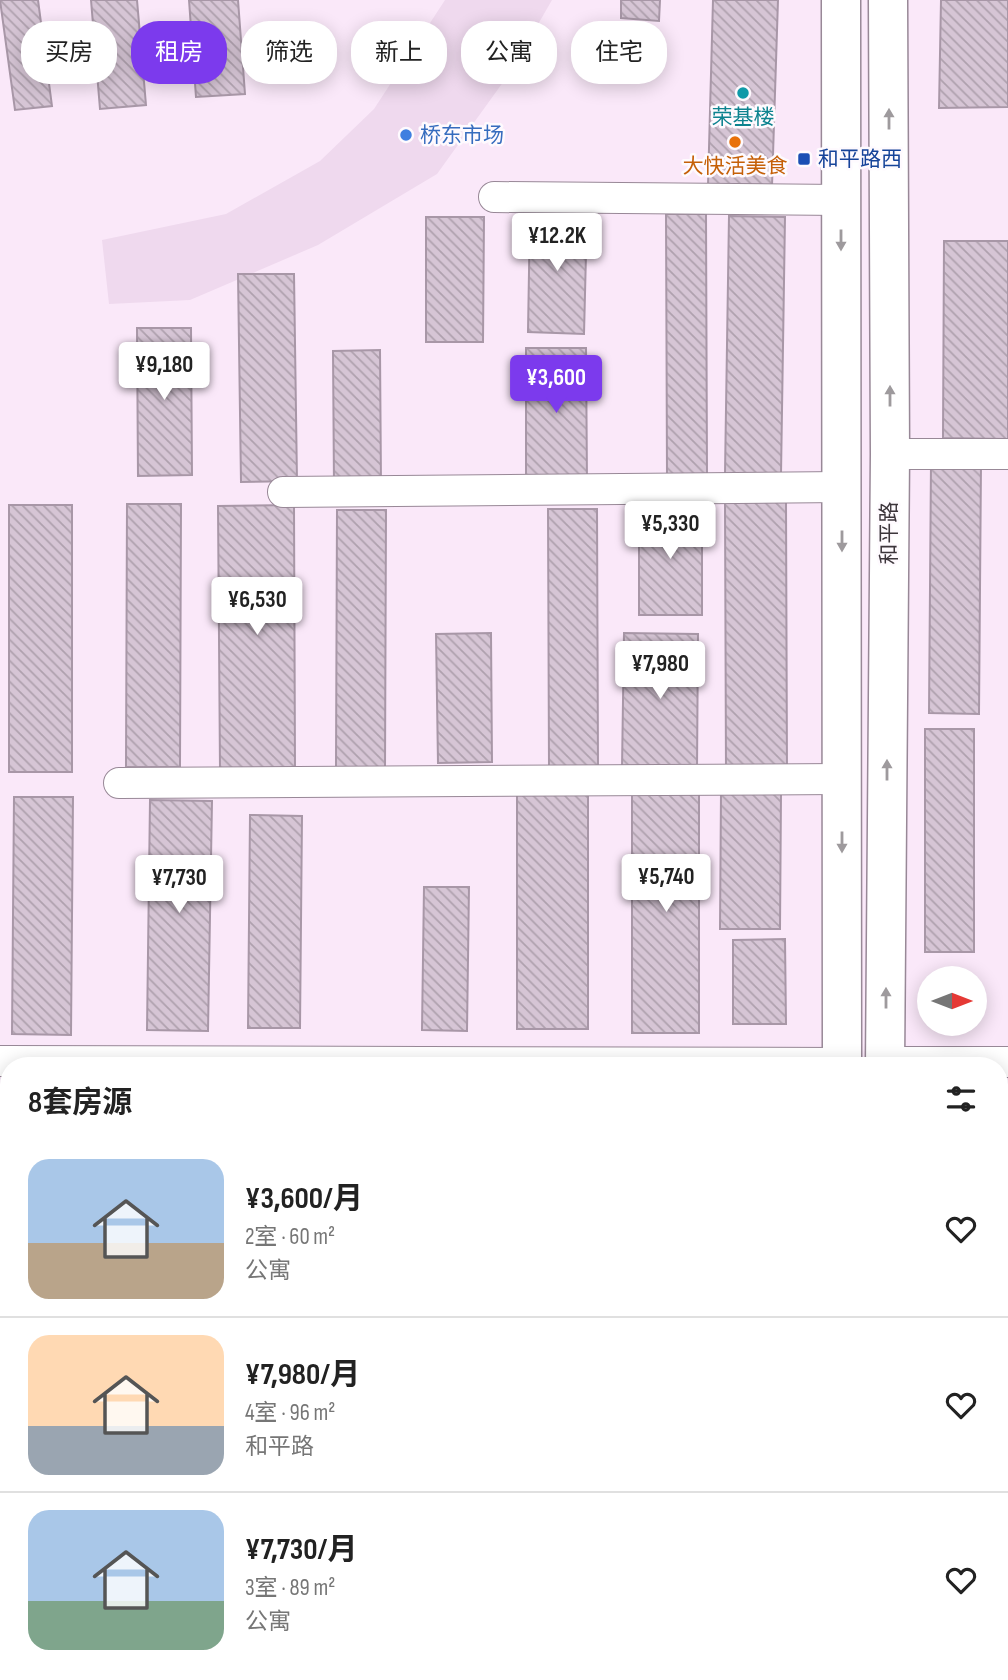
<!DOCTYPE html>
<html lang="zh">
<meta charset="utf-8">
<style>
:root{--surface:#fff;--page:#f6f6f6;--text:#222;--muted:#767676;--line:#e0e0e0;--accent:#7c3aed}
body{margin:0;font-family:"Sofia Sans Condensed","Noto Sans SC",sans-serif;background:var(--page);color:var(--text);height:100vh;display:flex;flex-direction:column;font-size:26px;white-space:nowrap}
*{box-sizing:border-box;margin:0}
p{font-size:23px;color:var(--muted)}
.icon{flex:none;width:38px;height:38px;fill:none;stroke:currentColor;stroke-width:2;stroke-linecap:round;stroke-linejoin:round}
.map{position:relative;flex:1;overflow:hidden}
.sheet{position:absolute;left:0px;top:1057px;width:1008px;height:623px;display:flex;flex-direction:column;background:var(--surface);border-radius:28px 28px 0 0;box-shadow:0 4px 18px #0003}
.sheet>*{flex:none}
.banner{position:absolute;left:21px;top:21px;width:966px;height:63px;display:flex;gap:14px}
.needle{width:46px;rotate:90deg}
.fabs{position:absolute;left:917px;top:966px;display:grid;gap:14px}
.fabs a{display:grid;place-items:center;width:70px;height:70px;border-radius:50%;background:var(--surface);box-shadow:0 4px 18px #0003;font-size:35px}
.price{position:absolute;translate:-50% -60px;padding:0 16px;border-radius:7px;background:#fff;color:#222;font-size:23px;line-height:46px;filter:drop-shadow(0 2px 4px #0008)}
.price::after{content:'';position:absolute;left:50%;top:42px;width:21px;height:16px;margin-left:-10px;background:inherit;clip-path:polygon(0 0,100% 0,50% 100%)}
.price.current{background:var(--accent);color:#fff}
ul{padding:0;list-style:none}
li{display:flex;align-items:center;gap:21px;height:175px;padding:0 28px}
li+li{border-top:2px solid var(--line)}
li span{display:grid;place-items:center;flex:none;width:196px;height:140px;border-radius:21px;color:#555}
li>.icon{margin-inline-start:auto}
span .icon{width:84px;height:84px;fill:#fffc;stroke-width:1}
li b{font-size:30px}
h2{display:flex;justify-content:space-between;align-items:center;height:84px;padding:0 28px;font-size:30px}
.tag{padding:0 24px;border-radius:28px;background:var(--surface);box-shadow:0 4px 18px #0003;font-size:24px;line-height:63px}
.tag.current{background:var(--accent);color:#fff}
.map>svg:first-child{display:block}
</style>
<div class="map">
<svg width="1008" height="1680" viewBox="0 0 1008 1680">
<defs>
<pattern id="building-back-hatch" width="6" height="6" patternUnits="userSpaceOnUse" patternTransform="scale(1.75)"><rect width="6" height="6" fill="#d6c5d5"/><path d="M-1 5l2 2M0 0l6 6M5-1l2 2" fill="none" stroke="#afa1ae"/></pattern>
</defs>
<rect width="100%" height="100%" fill="#fae8f9"/>
<g fill="#efd9ee">
<path d="M445 0H552L511 71 437 174 318 245 190 300 109 304 102 240 226 214 320 161 374 109Z"/>
<path d="M345 1671H797V1680H344Z"/>
</g>
<g fill="url(#building-back-hatch)" stroke="#a897a7" stroke-width="2">
<path d="M0 0H38L52 106 15 110Z"/>
<path d="M91 0H137L146 105 100 109Z"/>
<path d="M189 0H238L245 94 196 97Z"/>
<path d="M621 0H660L659 21 621 18Z"/>
<path d="M713 0H778L772 186 708 185Z"/>
<path d="M941 0H1008V107L939 108Z"/>
<path d="M530 212 587 214 584 334 528 332Z"/>
<path d="M666 214H706L707 475H667Z"/>
<path d="M729 216 785 217 781 475 725 474Z"/>
<path d="M426 217H484L483 342H426Z"/>
<path d="M944 241H1008V439L943 438Z"/>
<path d="M238 274H294L297 481 241 482Z"/>
<path d="M137 328H191L192 475 138 476Z"/>
<path d="M526 348H586L587 481H526Z"/>
<path d="M380 350 381 485H334L333 351Z"/>
<path d="M931 463H981L979 714 929 713Z"/>
<path d="M725 502H786L787 773H726Z"/>
<path d="M127 504H181L180 767H126Z"/>
<rect x="9" y="505" width="63" height="267"/>
<path d="M294 505 295 769H220L218 506Z"/>
<rect x="639" y="507" width="63" height="108"/>
<path d="M548 509H597L598 768 549 769Z"/>
<path d="M337 510H386L385 769 336 768Z"/>
<path d="M491 633 492 762 438 763 436 634Z"/>
<path d="M624 633 698 634 697 769 622 768Z"/>
<rect x="925" y="729" width="49" height="223"/>
<path d="M721 793H781L780 929H720Z"/>
<rect x="632" y="794" width="67" height="239"/>
<rect x="517" y="795" width="71" height="234"/>
<path d="M14 797H73L71 1035 12 1034Z"/>
<path d="M150 800 212 801 208 1031 147 1030Z"/>
<path d="M250 815 302 816 300 1028H248Z"/>
<path d="M424 887H469L467 1031 422 1030Z"/>
<path d="M785 939 786 1024H733V940Z"/>
<path d="M999 1086H1008V1140L999 1141Z"/>
<path d="M999 1469H1005L1004 1628H999Z"/>
<path d="M45 1671H96L91 1680H40Z"/>
<path d="M184 1671H252L246 1680H178Z"/>
<path d="M396 1671H475V1680H395Z"/>
<rect x="543" y="1671" width="52" height="9"/>
<rect x="654" y="1671" width="53" height="9"/>
</g>
<g fill="none" stroke-linecap="round" stroke-linejoin="round">
<g stroke="#988897" stroke-width="18">
<g id="lane">
<path d="M517 1671V1680"/>
<path d="M270 1680 276 1671"/>
<path d="M362 1680V1671"/>
</g>
</g>
<g stroke="#988897" stroke-width="32">
<g id="street">
<path d="M494 197 841 200"/>
<path d="M890 454H1008"/>
<path d="M283 492 842 487"/>
<path d="M119 783 842 779"/>
<path d="M0 1061 842 1063"/>
<path d="M885 1062H1008"/>
</g>
</g>
<g stroke="#988897" stroke-width="41">
<g id="secondary">
<path d="M841 0 842 1066"/>
<path d="M885 1066 890 454 888 0"/>
<path d="M842 1671V1680"/>
<path d="M887 1671V1680"/>
</g>
</g>
<use href="#lane" stroke="#fff" stroke-width="16"/>
<use href="#street" stroke="#fff" stroke-width="30"/>
<use href="#secondary" stroke="#fff" stroke-width="38"/>
</g>
<defs><path id="oneway-solid" d="M-6-.8H1V-3.2L6.5 0L1 3.2V.8H-6Z" transform="scale(1.75)"/></defs>
<g fill="#9e9a9d">
<use href="#oneway-solid" transform="translate(889 119) rotate(-90)"/>
<use href="#oneway-solid" transform="translate(841 240) rotate(90)"/>
<use href="#oneway-solid" transform="translate(890 396) rotate(-90)"/>
<use href="#oneway-solid" transform="translate(842 541) rotate(90)"/>
<use href="#oneway-solid" transform="translate(887 770) rotate(-90)"/>
<use href="#oneway-solid" transform="translate(842 842) rotate(90)"/>
<use href="#oneway-solid" transform="translate(886 998) rotate(-90)"/>
</g>
<circle fill="#0f9aa8" stroke="#fefafe" stroke-width="2.5" cx="743" cy="93" r="7"/>
<circle fill="#3f7fe0" stroke="#fefafe" stroke-width="2.5" cx="406" cy="135" r="7"/>
<circle fill="#e8710a" stroke="#fefafe" stroke-width="2.5" cx="735" cy="142" r="7"/>
<rect fill="#1a4fb4" stroke="#fefafe" stroke-width="2.5" x="797" y="152" width="14" height="14" rx="3.5"/>
<g text-anchor="middle" stroke-width="5" stroke-linejoin="round" paint-order="stroke">
<g font-size="21" fill="#0d838f" stroke="#fefafe">
<text x="743" y="124">荣基楼</text>
</g>
<g font-size="21" fill="#366cbe" stroke="#fefafe" text-anchor="start">
<text x="420" y="142">桥东市场</text>
</g>
<g font-size="21" fill="#164399" stroke="#fefafe" text-anchor="start">
<text x="818" y="166">和平路西</text>
</g>
<g font-size="21" fill="#c56008" stroke="#fefafe">
<text x="735" y="173">大快活美食</text>
</g>
<g font-size="21" fill="#3c353b" stroke="#fefafe">
<text transform="translate(889 533) rotate(-90)" y="7">和平路</text>
</g>
</g>
</svg>
<div class="fabs">
<a><svg class="needle" viewBox="-14 -14 28 28"><path d="M0-13l5 13h-10z" fill="#e53935"/><path d="M0 13l5-13h-10z" fill="#767676"/></svg></a>
</div>
<b class="price" style="left:557px;top:273px">¥12.2K</b>
<b class="price" style="left:164px;top:402px">¥9,180</b>
<b class="price current" style="left:556px;top:415px">¥3,600</b>
<b class="price" style="left:670px;top:561px">¥5,330</b>
<b class="price" style="left:257px;top:637px">¥6,530</b>
<b class="price" style="left:660px;top:701px">¥7,980</b>
<b class="price" style="left:666px;top:914px">¥5,740</b>
<b class="price" style="left:179px;top:915px">¥7,730</b>
<div class="banner">
<a class="tag">买房</a>
<a class="tag current">租房</a>
<a class="tag">筛选</a>
<a class="tag">新上</a>
<a class="tag">公寓</a>
<a class="tag">住宅</a>
</div>
<section class="sheet">
<h2>8套房源<svg class="icon" aria-label="filters" viewBox="0 0 24 24"><path d="M4 7h16M4 17h16"/><circle cx="9" cy="7" r="2"/><circle cx="15" cy="17" r="2"/></svg></h2>
<ul>
<li><span style="background:linear-gradient(#a9c7e8 60%,#b9a48a 0)"><svg class="icon" aria-label="home" viewBox="0 0 24 24"><path d="M3 11l9-7 9 7M6 9v11h12V9"/></svg></span><div><b>¥3,600/月</b><p>2室 · 60 m²</p><p>公寓</p></div><svg class="icon" aria-label="heart" viewBox="0 0 24 24"><path d="M12 20l-8-8c-3-5 5-10 8-4 3-6 11-1 8 4z"/></svg></li>
<li><span style="background:linear-gradient(#ffd9b3 65%,#9aa5b1 0)"><svg class="icon" aria-label="home" viewBox="0 0 24 24"><path d="M3 11l9-7 9 7M6 9v11h12V9"/></svg></span><div><b>¥7,980/月</b><p>4室 · 96 m²</p><p>和平路</p></div><svg class="icon" aria-label="heart" viewBox="0 0 24 24"><path d="M12 20l-8-8c-3-5 5-10 8-4 3-6 11-1 8 4z"/></svg></li>
<li><span style="background:linear-gradient(#a9c7e8 65%,#7fa58c 0)"><svg class="icon" aria-label="home" viewBox="0 0 24 24"><path d="M3 11l9-7 9 7M6 9v11h12V9"/></svg></span><div><b>¥7,730/月</b><p>3室 · 89 m²</p><p>公寓</p></div><svg class="icon" aria-label="heart" viewBox="0 0 24 24"><path d="M12 20l-8-8c-3-5 5-10 8-4 3-6 11-1 8 4z"/></svg></li>
</ul>
</section>
</div>
